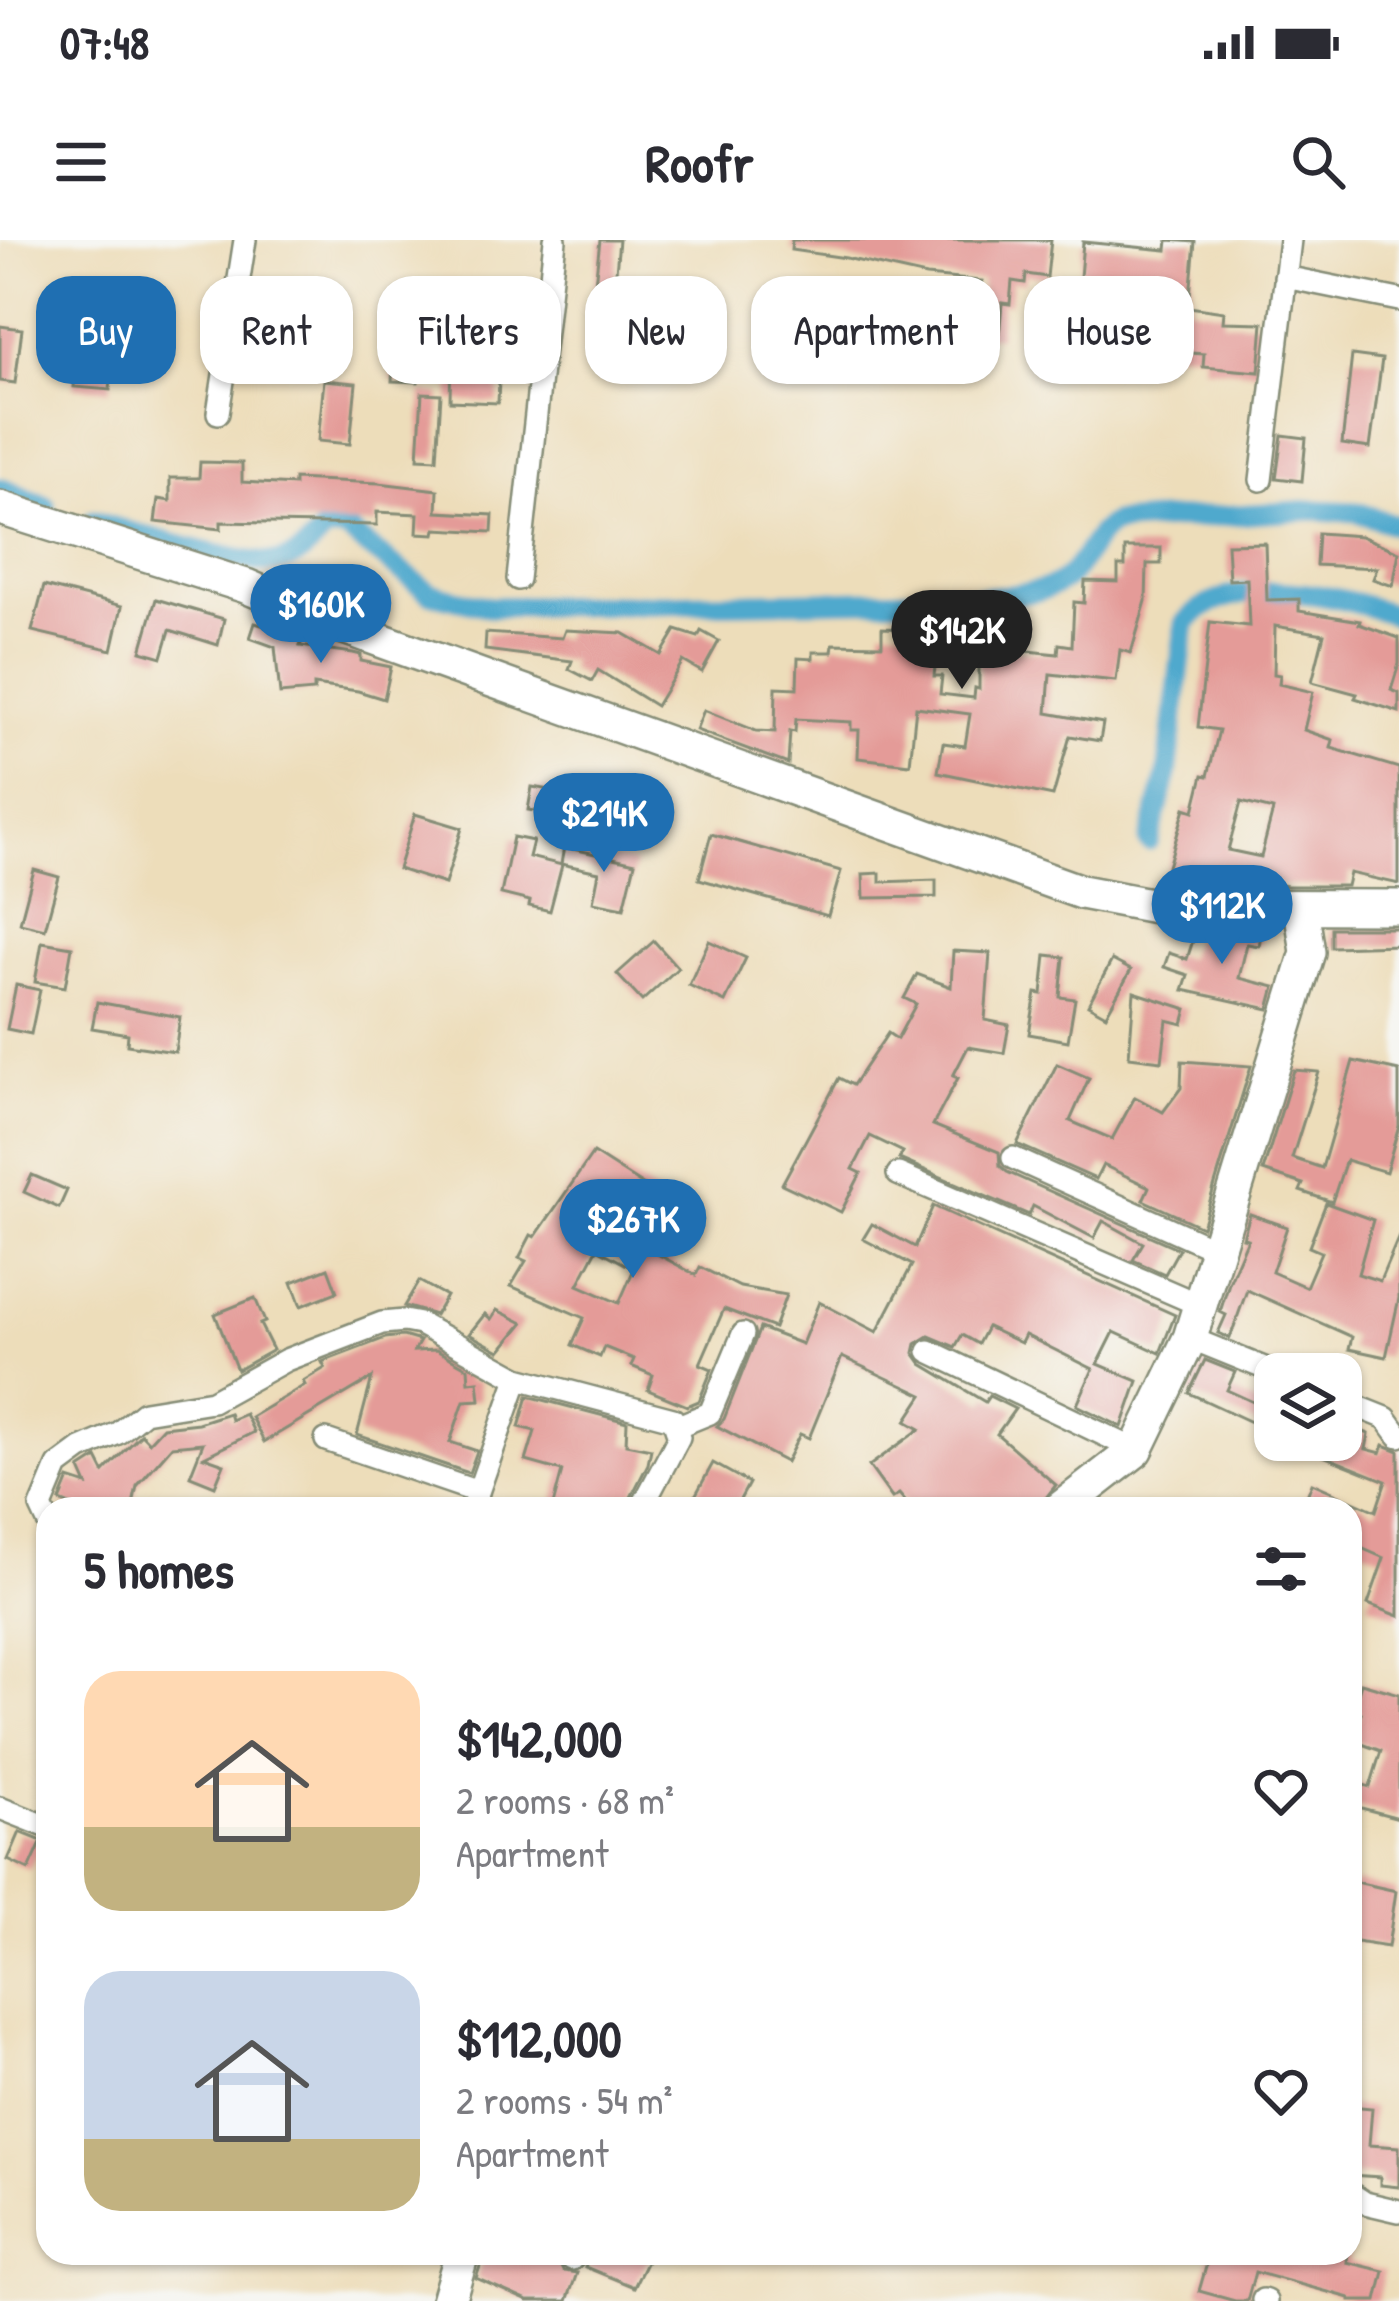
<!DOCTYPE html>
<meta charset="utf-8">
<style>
:root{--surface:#fff;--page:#f7f7f7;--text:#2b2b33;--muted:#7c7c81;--accent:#1f6fb2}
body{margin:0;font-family:"Patrick Hand",sans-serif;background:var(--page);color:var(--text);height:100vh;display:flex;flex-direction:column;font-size:45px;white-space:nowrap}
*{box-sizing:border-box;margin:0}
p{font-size:39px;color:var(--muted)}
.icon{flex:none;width:66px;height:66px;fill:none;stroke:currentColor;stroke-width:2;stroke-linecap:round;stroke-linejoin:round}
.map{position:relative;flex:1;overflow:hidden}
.side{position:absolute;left:36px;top:1257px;width:1326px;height:768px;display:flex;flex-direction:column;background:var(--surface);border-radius:36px;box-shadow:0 3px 9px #0004}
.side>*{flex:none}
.banner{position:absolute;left:36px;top:36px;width:1329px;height:108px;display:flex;gap:24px}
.tools{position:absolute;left:1254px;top:1113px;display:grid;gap:24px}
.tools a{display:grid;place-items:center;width:108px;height:108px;border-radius:24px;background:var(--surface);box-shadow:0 3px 9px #0004;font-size:60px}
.price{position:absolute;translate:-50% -102px;padding:0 27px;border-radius:42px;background:var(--accent);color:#fff;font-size:39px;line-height:78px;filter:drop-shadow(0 3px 6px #0008)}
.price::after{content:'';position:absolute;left:50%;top:72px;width:36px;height:27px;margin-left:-18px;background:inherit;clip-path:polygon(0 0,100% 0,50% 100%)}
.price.current{background:#222;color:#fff}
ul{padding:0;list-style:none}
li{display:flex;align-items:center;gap:36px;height:300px;padding:0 48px}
li span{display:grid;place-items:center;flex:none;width:336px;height:240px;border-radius:36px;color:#555}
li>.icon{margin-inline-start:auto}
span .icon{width:144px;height:144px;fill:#fffc;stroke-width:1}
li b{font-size:51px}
h2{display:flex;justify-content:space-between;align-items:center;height:144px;padding:0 48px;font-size:51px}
.pill{padding:0 42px;border-radius:36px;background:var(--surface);box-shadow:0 3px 9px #0004;font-size:42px;line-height:108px}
.pill.current{background:var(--accent);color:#fff}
.status{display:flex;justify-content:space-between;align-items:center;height:84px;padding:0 60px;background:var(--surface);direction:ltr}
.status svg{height:33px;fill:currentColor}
header{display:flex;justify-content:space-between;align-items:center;height:156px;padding:0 48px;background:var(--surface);font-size:54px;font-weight:700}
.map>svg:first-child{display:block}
</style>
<div class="status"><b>07:48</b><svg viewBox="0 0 49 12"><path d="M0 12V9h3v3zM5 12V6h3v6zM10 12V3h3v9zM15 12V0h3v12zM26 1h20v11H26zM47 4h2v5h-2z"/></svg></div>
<header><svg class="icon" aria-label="menu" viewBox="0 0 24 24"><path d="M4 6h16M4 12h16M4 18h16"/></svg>Roofr<svg class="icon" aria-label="search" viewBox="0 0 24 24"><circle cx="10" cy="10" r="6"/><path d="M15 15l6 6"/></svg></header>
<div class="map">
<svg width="1399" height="2061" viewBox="0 0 1399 2061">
<rect width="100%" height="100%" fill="#f6f6f2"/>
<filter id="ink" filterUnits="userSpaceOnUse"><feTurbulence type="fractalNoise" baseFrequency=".00833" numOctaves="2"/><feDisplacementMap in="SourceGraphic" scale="24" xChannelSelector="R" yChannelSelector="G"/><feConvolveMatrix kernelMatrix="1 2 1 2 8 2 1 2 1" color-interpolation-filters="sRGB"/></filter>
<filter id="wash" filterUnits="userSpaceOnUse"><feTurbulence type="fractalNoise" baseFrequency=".004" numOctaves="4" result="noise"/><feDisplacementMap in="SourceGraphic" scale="48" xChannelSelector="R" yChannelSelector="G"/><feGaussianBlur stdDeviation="2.7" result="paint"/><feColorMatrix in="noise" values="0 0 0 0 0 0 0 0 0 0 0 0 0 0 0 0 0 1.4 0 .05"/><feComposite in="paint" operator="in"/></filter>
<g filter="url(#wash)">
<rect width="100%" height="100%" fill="#edddba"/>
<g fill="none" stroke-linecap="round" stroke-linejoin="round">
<g stroke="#4fa9cd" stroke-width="21">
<path d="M0 248 46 266"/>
<path d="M93 281C127 291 250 328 280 322 299 319 313 302 326 289H345L430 353 490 367 975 358C1002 355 1050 356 1070 335 1087 318 1091 297 1113 283L1314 270 1357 272 1399 286"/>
<path d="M1149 601 1167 535 1185 383C1231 330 1342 355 1399 377"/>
</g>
</g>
<g id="blocks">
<g fill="#e49b98" fill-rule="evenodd">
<path d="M600 0H619L613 63 593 61Z"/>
<path d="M792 0H1051L1047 37 1026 34 1025 43 1012 41 1010 64 1002 63 999 97 977 95 982 41 926 36 846 18 791 10Z"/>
<path d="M1168 0 1195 2 1189 67 1224 72 1223 82 1263 83 1259 132 1203 127 1204 114 1147 110 1151 56 1110 52 1106 95 1083 93 1087 50 1079 49 1083 2 1167 10Z"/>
<path d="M260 54 294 57 288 129 254 127Z"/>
<path d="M0 86 22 89 15 143 0 141Z"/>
<path d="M395 88 421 90 418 142 392 141Z"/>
<path d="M77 106 114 108 110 150 74 147Z"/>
<path d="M451 115 500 116 498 163 450 161Z"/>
<path d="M1352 115 1382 119 1370 208 1342 204Z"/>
<path d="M324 140 356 143 350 204 318 201Z"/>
<path d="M422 153 441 154 437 219 418 218Z"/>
<path d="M1282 195 1306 198 1302 241 1276 238Z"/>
<path d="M200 222 242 223V242L294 245V239L379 243 438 250 437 272 493 275 492 292 436 289 435 294 417 293 418 274 377 272V285L221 282V289L155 282 158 259 170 261V238H199Z"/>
<path d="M1318 293 1361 296 1399 312 1393 346 1373 339 1377 328 1316 325Z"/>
<path d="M1265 303 1267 360 1299 359V371L1360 381 1359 384 1399 398V424L1391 450 1399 453V472L1355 458 1357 454 1312 442 1324 394 1275 386 1274 434 1280 435 1279 444 1313 452 1304 490 1333 500 1331 508 1399 528V644L1350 633 1347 646H1287L1239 636 1237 645H1230L1165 637 1185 568 1194 571 1203 535 1208 536 1219 490 1198 487 1210 382 1249 386 1247 339 1229 340 1227 304ZM1241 562 1273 570 1261 617 1228 610Z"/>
<path d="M1125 308H1161V324H1147L1146 361 1131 413 1120 410 1116 441 1050 434 1047 473 1103 483 1100 501 1070 496 1053 556 938 532 943 503 965 506 970 474 916 467 910 524 858 518 859 490H851V482L796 479 795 492 790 491 788 524 696 490 704 470 756 491 775 492 776 447 797 448 798 418 813 419V412H832L833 404 882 405V388L909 389V394L938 397 934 436H942L940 454 974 458 975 448 979 449V406L1058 414 1059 404 1072 406 1074 362 1084 363 1085 341 1118 342V326H1125Z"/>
<path d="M361 342 386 355 376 376 348 366Z"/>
<path d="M44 346 122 366 112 410 32 391Z"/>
<path d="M156 359 224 379 218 405 170 390 162 417 141 411Z"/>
<path d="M255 383 303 398 300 406 353 413 361 415V421L391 427 384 459 358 451 314 445V451L280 454 275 407 250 398Z"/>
<path d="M565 390 623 393 661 415 676 390 698 397 701 391 719 401 702 432 683 421 656 466 598 430 592 441 569 429 572 421 485 410 486 393 562 398Z"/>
<path d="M532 547 570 553 567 576 528 570Z"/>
<path d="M415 574 462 588 445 644 398 629Z"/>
<path d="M711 594 841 631 828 676 699 639Z"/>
<path d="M513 597 533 601 529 617 562 625 550 671 529 666 530 661 501 654Z"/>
<path d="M564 607 635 623 624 668 593 662 599 632 561 624Z"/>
<path d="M34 630 59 637 45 689 20 683Z"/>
<path d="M880 633V642L936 640V657L864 658 863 634Z"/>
<path d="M1223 687 1262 689 1259 706 1247 704 1239 738 1275 747 1269 769 1183 750 1188 735 1164 727 1169 713 1187 719 1197 688 1221 696Z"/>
<path d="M1331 688H1399V705L1331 707Z"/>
<path d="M654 701 678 728 642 761 617 734Z"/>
<path d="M709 701 746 718 725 762 689 745Z"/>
<path d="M42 702 72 707 65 747 35 742Z"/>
<path d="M953 711 990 713 985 780 1009 785 1004 813 968 807 953 836 958 838 933 885 999 912 1000 926 1007 932 1179 1009 1165 1034 1133 1020 1143 1003 1103 981 1094 998 1033 966 1029 975 899 919 903 912 870 896 853 929 861 933 841 972 782 944 839 838 853 845 888 793 897 799 916 764 904 758 917 734 951 747Z"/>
<path d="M1046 715 1064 717 1060 757 1075 759 1068 801 1029 794 1036 753 1042 754Z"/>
<path d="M1112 720 1131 730 1106 775 1088 765Z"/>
<path d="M16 745 40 750 31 794 7 789Z"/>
<path d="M1134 752 1187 769 1183 784 1167 780 1162 821 1129 817Z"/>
<path d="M97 762 180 777 175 812 127 805 128 794 92 788Z"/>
<path d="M1182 821 1251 826 1202 987 1143 960 1149 947 1103 925 1096 939 1017 904 1057 824 1089 838 1070 881 1112 899 1135 857 1163 872 1181 848Z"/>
<path d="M1353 821 1399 831V886L1386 932 1346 920 1332 962 1300 951 1303 944 1263 931 1294 830 1319 832 1292 918 1322 928Z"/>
<path d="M593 913 682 970 657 1014 696 1035 700 1027 740 1047 786 1055 774 1088 724 1069 700 1124 712 1129 699 1161 687 1166 648 1150 653 1135 631 1126 634 1119 604 1107 600 1117 572 1105 584 1078 511 1046 526 1021 519 1018 531 995 535 997ZM597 1009 634 1029 619 1063 578 1045Z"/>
<path d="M32 935 67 950 59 968 24 952Z"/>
<path d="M1326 963 1373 980 1358 1034 1380 1041 1399 996V1058L1386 1117 1349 1109 1352 1097 1247 1050 1230 1098 1218 1093 1226 1075 1220 1072 1229 1043 1248 999 1243 998 1250 974 1287 987 1272 1032 1306 1047 1321 1012 1309 1007Z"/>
<path d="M933 966 1175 1075 1160 1113 1114 1092 1098 1124 1138 1141 1122 1187 1077 1165 1093 1129 1025 1095 1021 1103 987 1087 978 1104 962 1095 955 1107 929 1096 916 1104 914 1113 922 1124 985 1162 989 1156 1015 1169 997 1194 1056 1245 1037 1269H912L899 1254 892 1258 869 1226 920 1189 906 1181 923 1155 842 1117 809 1198 800 1194 786 1222 717 1186 724 1179 760 1088 802 1104 819 1062 877 1092 912 1025 863 999 872 984 915 1007Z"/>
<path d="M328 1028 337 1052 301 1066 292 1042Z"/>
<path d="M419 1041 446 1056 435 1075 404 1066Z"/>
<path d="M255 1058 265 1082 260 1084 273 1110 237 1130 215 1074Z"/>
<path d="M497 1070 523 1083 500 1111 469 1094 485 1074 491 1079Z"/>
<path d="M403 1096 420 1101 414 1111 436 1110 468 1128 469 1142 478 1141 480 1160 464 1161 450 1202 477 1211 469 1233 357 1195 372 1138 264 1202 251 1177 305 1145 303 1141 325 1128 322 1122 385 1098Z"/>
<path d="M1205 1120 1235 1132 1227 1150 1275 1172V1193L1189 1153Z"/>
<path d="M528 1156 627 1182 626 1204 651 1209 648 1224 627 1265 612 1261 610 1269H552L562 1231 526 1221 535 1191 519 1187Z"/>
<path d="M229 1173 231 1180 245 1174 254 1192 204 1217 224 1224 215 1246 190 1236 203 1203 172 1206 137 1246 132 1269H79L60 1261 69 1239 87 1245 80 1229 97 1218 104 1232 141 1194 149 1202 163 1187 198 1183Z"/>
<path d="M1341 1183 1369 1194 1366 1209 1381 1213 1384 1205 1399 1211V1376L1368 1364 1384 1318 1350 1303V1269H1302L1312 1243 1376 1271 1386 1241 1286 1201 1341 1200Z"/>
<path d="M713 1223 749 1243 735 1269H688Z"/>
<path d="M1361 1443 1399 1454V1578L1350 1565V1541L1370 1547 1381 1511 1351 1500 1361 1473 1353 1470Z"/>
<path d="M20 1592 42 1601 29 1630 8 1620Z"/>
<path d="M1356 1642 1396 1651 1388 1707 1350 1701V1651Z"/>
<path d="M1350 1866 1372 1868 1369 1905 1399 1907V1947L1380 1945V1937L1350 1935Z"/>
<path d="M494 2013H542L557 2019 563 2031 577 2033 567 2061H528L476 2038 484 2015 491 2018Z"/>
<path d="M591 2013H651L634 2047 585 2027Z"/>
<path d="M1210 2013H1348L1347 2022 1384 2031 1377 2061H1350V2058L1255 2032 1247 2061H1235L1199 2051Z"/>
</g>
</g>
</g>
<g filter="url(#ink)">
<use href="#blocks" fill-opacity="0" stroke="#868d77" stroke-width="3"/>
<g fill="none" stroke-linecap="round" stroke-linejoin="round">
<g stroke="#868d77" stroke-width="26">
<g id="minor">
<path d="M1285 37 1399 60"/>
<path d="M218 173 245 0"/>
<path d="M1261 240 1290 0"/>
<path d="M518 339 555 0"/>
<path d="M1013 918 1217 1010"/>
<path d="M898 934 1202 1066"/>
<path d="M1190 1098 1279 1134"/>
<path d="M929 1111 1136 1210"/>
<path d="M1341 1160 1386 1178 1399 1196"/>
<path d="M678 1186 710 1173 743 1094"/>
<path d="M326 1200 478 1252"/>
<path d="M472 1269 518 1138"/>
<path d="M48 1282 41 1267 58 1226 81 1209 118 1193 144 1172 212 1161 286 1120 382 1083 404 1081 420 1084 518 1138 673 1179 679 1197 641 1269"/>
<path d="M0 1568 48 1587"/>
<path d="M1350 1953 1365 1963 1399 1971"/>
<path d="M572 2019 576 2013"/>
<path d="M1263 2060 1266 2061"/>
</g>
</g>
<g stroke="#868d77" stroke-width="38">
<g id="secondary">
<path d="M0 268 246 346 325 380 1081 652 1155 666 1399 667"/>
<path d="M1060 1269 1136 1210 1190 1098 1308 712 1301 668"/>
<path d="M448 2061 462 2013"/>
</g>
</g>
<use href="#minor" stroke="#fff" stroke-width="21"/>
<use href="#secondary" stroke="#fff" stroke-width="33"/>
</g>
</g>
</svg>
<div class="tools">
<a><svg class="icon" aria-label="layers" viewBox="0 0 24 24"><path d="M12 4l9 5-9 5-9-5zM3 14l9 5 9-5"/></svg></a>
</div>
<b class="price" style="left:321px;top:426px">$160K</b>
<b class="price current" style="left:962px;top:452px">$142K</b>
<b class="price" style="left:604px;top:635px">$214K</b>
<b class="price" style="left:1222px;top:727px">$112K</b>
<b class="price" style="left:633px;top:1041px">$267K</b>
<div class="banner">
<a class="pill current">Buy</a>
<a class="pill">Rent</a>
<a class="pill">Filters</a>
<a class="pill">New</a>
<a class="pill">Apartment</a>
<a class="pill">House</a>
</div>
<section class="side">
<h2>5 homes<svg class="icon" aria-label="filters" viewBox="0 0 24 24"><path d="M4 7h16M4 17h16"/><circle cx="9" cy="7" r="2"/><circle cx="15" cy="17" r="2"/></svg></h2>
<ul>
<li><span style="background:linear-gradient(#ffd9b3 65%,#c2b280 0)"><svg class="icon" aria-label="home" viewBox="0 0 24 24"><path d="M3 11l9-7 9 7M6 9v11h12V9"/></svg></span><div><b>$142,000</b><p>2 rooms · 68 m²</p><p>Apartment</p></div><svg class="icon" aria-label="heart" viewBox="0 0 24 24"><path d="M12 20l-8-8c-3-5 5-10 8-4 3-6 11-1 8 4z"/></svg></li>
<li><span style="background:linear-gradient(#c9d6e8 70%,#c2b280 0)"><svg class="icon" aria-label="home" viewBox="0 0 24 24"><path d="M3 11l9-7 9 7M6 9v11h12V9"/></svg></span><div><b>$112,000</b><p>2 rooms · 54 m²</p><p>Apartment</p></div><svg class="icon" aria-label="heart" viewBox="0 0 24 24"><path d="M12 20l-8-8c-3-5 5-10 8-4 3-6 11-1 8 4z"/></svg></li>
</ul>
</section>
</div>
